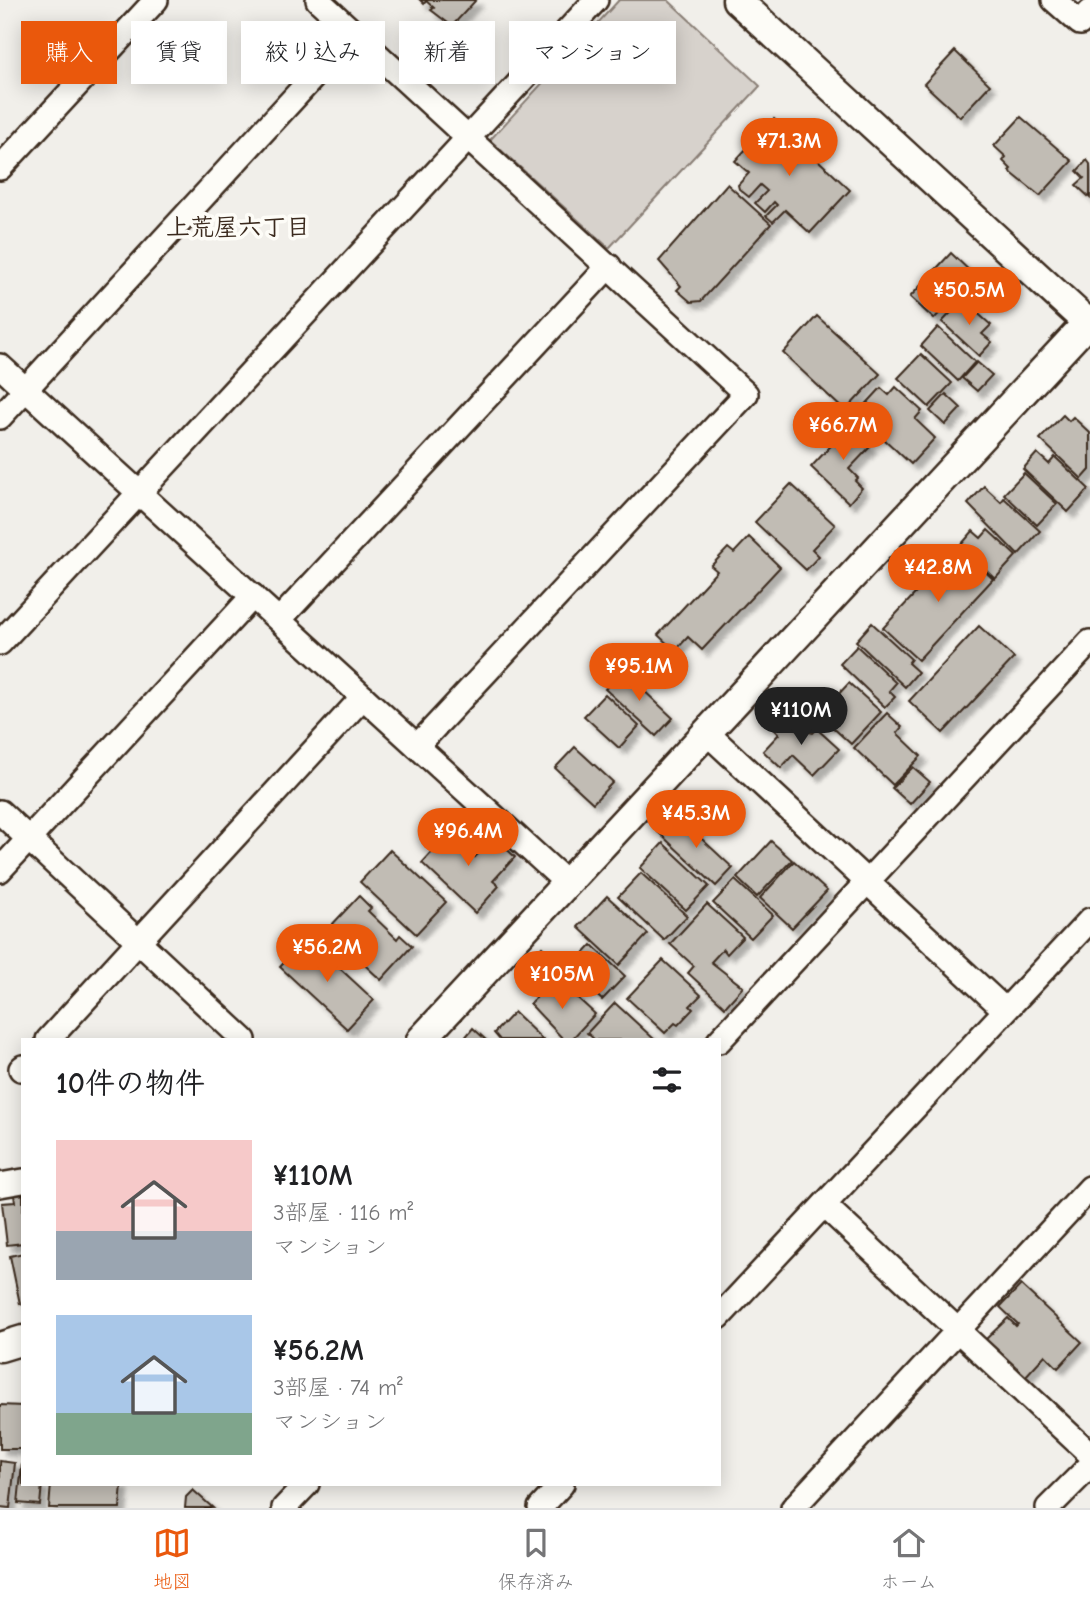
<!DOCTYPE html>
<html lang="ja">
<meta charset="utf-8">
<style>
:root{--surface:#fff;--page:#f2f2f2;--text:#202124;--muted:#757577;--line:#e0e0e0;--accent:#ea580c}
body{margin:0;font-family:"Comic Neue","Klee One",sans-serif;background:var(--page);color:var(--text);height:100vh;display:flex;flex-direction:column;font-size:26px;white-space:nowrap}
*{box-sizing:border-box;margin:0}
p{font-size:23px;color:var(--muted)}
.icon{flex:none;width:38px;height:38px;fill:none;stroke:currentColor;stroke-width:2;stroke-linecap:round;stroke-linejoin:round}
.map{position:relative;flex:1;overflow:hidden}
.sheet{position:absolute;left:21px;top:1038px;width:700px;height:448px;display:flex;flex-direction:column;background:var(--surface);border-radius:0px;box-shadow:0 4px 18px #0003}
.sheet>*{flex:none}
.hud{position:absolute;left:21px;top:21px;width:700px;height:63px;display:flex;gap:14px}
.price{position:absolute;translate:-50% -60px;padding:0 16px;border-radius:24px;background:var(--accent);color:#fff;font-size:23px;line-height:46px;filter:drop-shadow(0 2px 4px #0008)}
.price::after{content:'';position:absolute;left:50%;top:42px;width:21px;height:16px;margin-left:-10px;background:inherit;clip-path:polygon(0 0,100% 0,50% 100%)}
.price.current{background:#222;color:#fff}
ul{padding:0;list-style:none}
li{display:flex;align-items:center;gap:21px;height:175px;padding:0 35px}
li span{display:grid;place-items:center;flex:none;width:196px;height:140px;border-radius:0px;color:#555}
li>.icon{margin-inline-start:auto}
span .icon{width:84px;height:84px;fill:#fffc;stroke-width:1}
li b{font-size:30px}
h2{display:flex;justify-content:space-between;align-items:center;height:84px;padding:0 35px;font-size:30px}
.pill{padding:0 24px;border-radius:0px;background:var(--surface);box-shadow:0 4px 18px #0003;font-size:24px;line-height:63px}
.pill.current{background:var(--accent);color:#fff}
.menu{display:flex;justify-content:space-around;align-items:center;height:98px;border-top:2px solid var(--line);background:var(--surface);font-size:19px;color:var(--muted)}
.menu a{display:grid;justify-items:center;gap:4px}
.menu .current{color:var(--accent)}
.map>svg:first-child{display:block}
</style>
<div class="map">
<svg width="1090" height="1508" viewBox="0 0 1090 1508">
<defs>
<filter id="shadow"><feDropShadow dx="6" dy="6" stdDeviation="2" flood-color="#0004"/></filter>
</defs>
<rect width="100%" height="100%" fill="#f1efea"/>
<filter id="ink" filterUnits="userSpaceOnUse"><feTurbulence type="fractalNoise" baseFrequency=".0143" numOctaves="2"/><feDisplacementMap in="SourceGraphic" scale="14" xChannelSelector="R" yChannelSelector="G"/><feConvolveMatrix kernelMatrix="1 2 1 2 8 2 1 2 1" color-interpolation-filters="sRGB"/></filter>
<g filter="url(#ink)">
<path fill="#d7d2cc" stroke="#897e75" stroke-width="2" d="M619 0H668L760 86 609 248 490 140Z"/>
<g fill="#c1bcb4" stroke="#3b2a1e" stroke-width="2" filter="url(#shadow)">
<path d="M420 0H476L452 26 431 10 434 8 426 1 424 4Z"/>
<path d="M955 51 990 85 960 117 924 84Z"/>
<path d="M1021 117 1072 161 1040 196 1009 171 1011 169 1003 161 1006 157 994 146Z"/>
<path d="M774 119 850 190 810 233 785 210 773 222 766 216 777 205 774 202 765 212 755 203 767 191 760 185 749 197 739 189 738 185 749 173 735 161Z"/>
<path d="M1087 160 1090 164V198L1076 185 1084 178 1077 171Z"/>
<path d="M727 184 771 224 701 301 691 302 677 290 681 286 659 261Z"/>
<path d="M951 253 974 275 934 319 910 297Z"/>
<path d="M963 300 991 325 982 334 992 342 979 356 942 322Z"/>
<path d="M817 316 880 374 845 411 783 353Z"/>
<path d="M938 327 975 362 958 381 921 346Z"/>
<path d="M921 354 952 383 929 407 898 378Z"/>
<path d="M977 362 992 375 977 391 962 378Z"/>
<path d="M896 387 922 411 915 419 935 438 911 464 857 414 881 388 889 395Z"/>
<path d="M946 394 961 408 945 425 930 411Z"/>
<path d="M1063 415 1069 421 1073 417 1090 433V470L1082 479 1040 439Z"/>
<path d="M855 420 864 428 857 435 870 447 849 469 858 478 855 481 862 488 849 503 811 467Z"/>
<path d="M1037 453 1049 464 1055 457 1089 489 1068 512 1023 469Z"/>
<path d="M1024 473 1057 504 1037 525 1004 494Z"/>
<path d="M791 484 835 525 812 549 819 556 806 570 755 522Z"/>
<path d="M984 486 1001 502 1004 498 1040 531 1018 555 968 504Z"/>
<path d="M988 530 1016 556 995 579 960 546 973 531 981 538Z"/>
<path d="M749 537 780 567 702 650 688 637 675 651 658 635 717 571 711 566 728 548 734 553Z"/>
<path d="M959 547 993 579 918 660 883 628Z"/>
<path d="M872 623 911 659 908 663 918 672 905 687 856 641Z"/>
<path d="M979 626 1014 658 943 733 909 701Z"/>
<path d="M857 646 896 683 889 691 895 697 885 707 840 664Z"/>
<path d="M622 670 673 718 656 736 605 689Z"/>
<path d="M849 683 881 712 851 744 819 715Z"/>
<path d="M605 694 639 726 619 748 584 716Z"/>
<path d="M887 713 902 727 897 733 921 756 893 785 854 748Z"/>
<path d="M785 719 795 728 813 733 817 729 839 749 814 775 793 755 781 768 763 751 779 734 775 730Z"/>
<path d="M575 747 613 782 593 803 555 768Z"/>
<path d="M913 767 930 782 910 804 892 788Z"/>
<path d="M675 814 733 868 716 886 658 832Z"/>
<path d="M456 826 473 842 466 849 475 857 494 837 515 857 493 881 499 886 475 913 422 863Z"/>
<path d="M771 841 792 860 757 897 737 878Z"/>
<path d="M663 843 709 886 686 910 640 868Z"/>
<path d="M390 850 446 902 416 934 360 882Z"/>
<path d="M794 861 827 891 792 928 760 898Z"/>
<path d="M641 873 687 916 664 940 618 897Z"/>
<path d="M735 880 773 915 751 938 713 903Z"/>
<path d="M359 896 371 908 368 911 397 939 400 935 412 946 381 980 327 930Z"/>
<path d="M607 896 648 934 619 965 578 927Z"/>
<path d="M707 904 743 937 727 954 723 949 711 962 743 987 725 1007 688 973 694 966 670 944Z"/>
<path d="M307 938 374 1000 347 1029 280 967Z"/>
<path d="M592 945 625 976 602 1000 578 978 587 969 578 960Z"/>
<path d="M542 947 562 966 545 983 525 965Z"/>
<path d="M663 960 701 995 690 1006 693 1009 678 1025 675 1023 665 1033 627 998Z"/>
<path d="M550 982 562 993 567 988 595 1014 571 1040H564L530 1004Z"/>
<path d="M615 1003 655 1040H595L587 1033Z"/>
<path d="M514 1012 543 1040H500L494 1033Z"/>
<path d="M473 1028 486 1040H463Z"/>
<path d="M23 1194V1243L7 1245 2 1203 15 1202 14 1195Z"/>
<path d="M23 1253V1303L20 1304 10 1256Z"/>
<path d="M1021 1285 1082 1342 1058 1368 1045 1355 1025 1377 985 1340 1008 1318 1016 1326 1018 1324 1000 1307Z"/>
<path d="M0 1405 23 1406V1449H0Z"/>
<path d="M0 1461 15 1463 10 1508 0 1507Z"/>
<path d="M22 1464 23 1484H42L40 1505 18 1503Z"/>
<path d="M51 1484H122L120 1508H49Z"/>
<path d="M193 1490 213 1508H185L186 1497Z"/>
</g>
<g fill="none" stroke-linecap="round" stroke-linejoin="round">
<g stroke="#3b2a1e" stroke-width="28">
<g id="minor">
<path d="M318 0 746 394 417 746"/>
<path d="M1054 0 1080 23 1090 12"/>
<path d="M0 168 156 0"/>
<path d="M0 366 567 883"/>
<path d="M0 417 353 34"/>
<path d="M279 620 609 266"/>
<path d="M0 643 596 0"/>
<path d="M706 732 1005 1010"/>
<path d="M0 812 244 1040"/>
<path d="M0 870 253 596"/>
<path d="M48 1040 363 697"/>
<path d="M719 1041 1090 642"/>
<path d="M21 1069 23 1067"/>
<path d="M0 1185 23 1181"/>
<path d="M824 1205 1090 1454"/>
<path d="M719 1317 1090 920"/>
<path d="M284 1508 307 1484"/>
<path d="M540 1508 562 1484"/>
<path d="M793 1508 1090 1188"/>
<path d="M1048 1508 1090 1466"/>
</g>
</g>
<g stroke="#3b2a1e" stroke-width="33">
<g id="tertiary">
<path d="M737 0 1090 325"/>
<path d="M421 1040 1090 320"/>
<path d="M0 1347 23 1340"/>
</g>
</g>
<use href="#minor" stroke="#fdfcf7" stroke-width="23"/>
<use href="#tertiary" stroke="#fdfcf7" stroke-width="28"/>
</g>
</g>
<g text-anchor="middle" stroke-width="7" stroke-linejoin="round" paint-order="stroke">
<g font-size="24" font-weight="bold" fill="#3b2a1e" stroke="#fdfcf7">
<text x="238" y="235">上荒屋六丁目</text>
</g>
</g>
</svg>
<b class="price" style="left:789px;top:178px">¥71.3M</b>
<b class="price" style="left:969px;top:327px">¥50.5M</b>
<b class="price" style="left:843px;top:462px">¥66.7M</b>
<b class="price" style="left:938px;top:604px">¥42.8M</b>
<b class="price" style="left:639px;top:703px">¥95.1M</b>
<b class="price current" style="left:801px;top:747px">¥110M</b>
<b class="price" style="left:696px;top:850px">¥45.3M</b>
<b class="price" style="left:468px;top:868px">¥96.4M</b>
<b class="price" style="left:327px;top:984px">¥56.2M</b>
<b class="price" style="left:562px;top:1011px">¥105M</b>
<div class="hud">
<a class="pill current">購入</a>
<a class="pill">賃貸</a>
<a class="pill">絞り込み</a>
<a class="pill">新着</a>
<a class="pill">マンション</a>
</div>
<section class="sheet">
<h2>10件の物件<svg class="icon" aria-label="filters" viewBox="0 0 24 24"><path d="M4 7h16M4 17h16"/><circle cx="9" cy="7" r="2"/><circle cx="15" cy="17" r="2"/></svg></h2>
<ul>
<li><span style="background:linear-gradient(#f6c9c9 65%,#9aa5b1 0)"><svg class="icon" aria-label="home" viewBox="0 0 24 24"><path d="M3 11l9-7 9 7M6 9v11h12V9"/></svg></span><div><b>¥110M</b><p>3部屋 · 116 m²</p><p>マンション</p></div></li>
<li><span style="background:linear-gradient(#a9c7e8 70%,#7fa58c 0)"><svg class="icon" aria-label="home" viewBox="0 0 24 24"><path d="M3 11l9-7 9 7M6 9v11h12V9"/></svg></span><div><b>¥56.2M</b><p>3部屋 · 74 m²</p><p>マンション</p></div></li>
</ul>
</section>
</div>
<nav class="menu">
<a class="current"><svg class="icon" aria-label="map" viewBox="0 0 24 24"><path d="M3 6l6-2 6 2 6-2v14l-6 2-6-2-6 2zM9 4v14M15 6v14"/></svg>地図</a>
<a><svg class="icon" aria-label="saved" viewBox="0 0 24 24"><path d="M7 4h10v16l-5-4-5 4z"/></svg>保存済み</a>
<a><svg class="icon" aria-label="home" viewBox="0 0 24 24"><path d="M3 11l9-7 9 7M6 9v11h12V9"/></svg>ホーム</a>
</nav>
